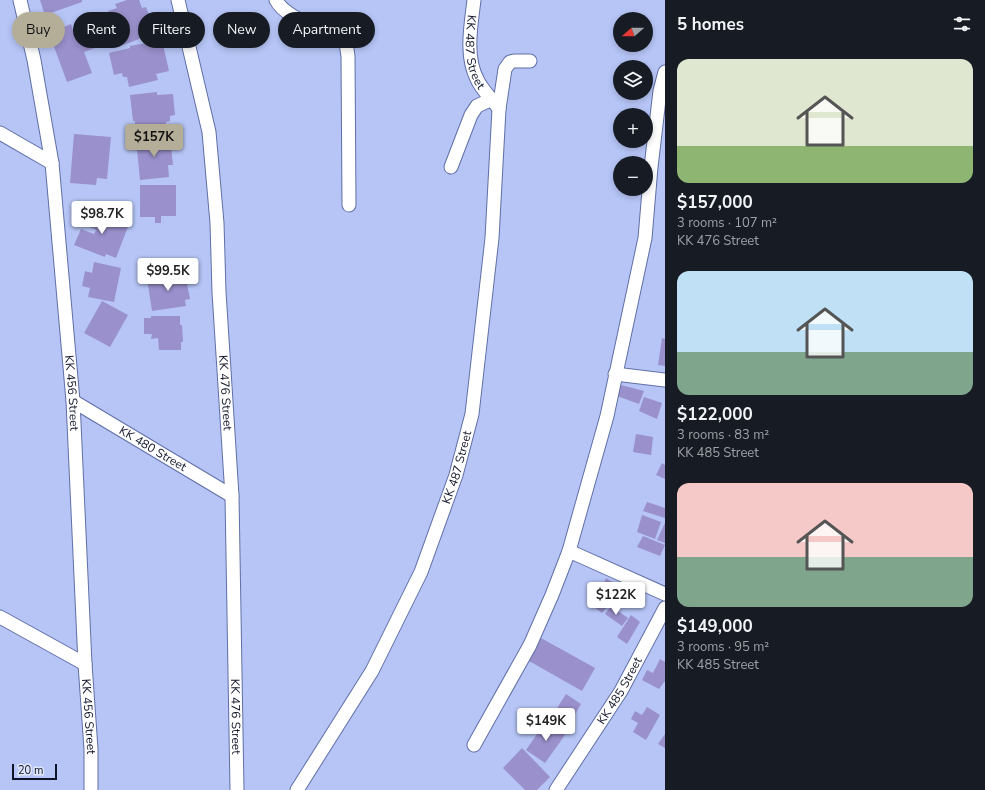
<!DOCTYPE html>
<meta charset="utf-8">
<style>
:root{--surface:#171b24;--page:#20242c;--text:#f1f3f6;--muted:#9ea1a6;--accent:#b4ae99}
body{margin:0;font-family:"Nunito Sans",sans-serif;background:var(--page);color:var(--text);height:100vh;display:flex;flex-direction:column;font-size:15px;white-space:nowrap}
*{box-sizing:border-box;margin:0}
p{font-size:13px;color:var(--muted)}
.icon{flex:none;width:22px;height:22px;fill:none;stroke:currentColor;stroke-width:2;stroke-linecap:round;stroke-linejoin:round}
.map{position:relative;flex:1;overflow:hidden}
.drawer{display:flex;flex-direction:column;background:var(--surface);width:320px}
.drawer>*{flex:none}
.hud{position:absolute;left:12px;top:12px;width:380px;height:36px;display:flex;gap:8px}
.needle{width:26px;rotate:250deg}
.tools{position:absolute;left:613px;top:12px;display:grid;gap:8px}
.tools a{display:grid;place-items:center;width:40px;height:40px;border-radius:50%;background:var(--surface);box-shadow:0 2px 6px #0003;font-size:20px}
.scale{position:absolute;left:12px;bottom:10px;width:45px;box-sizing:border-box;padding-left:4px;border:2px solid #0e1328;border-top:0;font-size:11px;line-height:14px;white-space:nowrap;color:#0e1328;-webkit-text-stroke:3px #e1e7fa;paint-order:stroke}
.price{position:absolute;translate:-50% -34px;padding:0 9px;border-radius:4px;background:#fff;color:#222;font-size:13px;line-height:26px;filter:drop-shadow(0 1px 2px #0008)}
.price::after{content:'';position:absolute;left:50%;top:24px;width:12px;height:9px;margin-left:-6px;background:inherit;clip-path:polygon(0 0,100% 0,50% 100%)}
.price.on{background:var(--accent);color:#111}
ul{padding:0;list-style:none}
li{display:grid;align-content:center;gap:8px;height:212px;padding:0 12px}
li span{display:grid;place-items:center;height:124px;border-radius:12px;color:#555}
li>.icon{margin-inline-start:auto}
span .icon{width:72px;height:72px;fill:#fffc;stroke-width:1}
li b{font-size:17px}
h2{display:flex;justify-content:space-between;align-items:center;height:48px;padding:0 12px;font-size:17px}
.tag{padding:0 14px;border-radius:18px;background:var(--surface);box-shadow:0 2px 6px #0003;font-size:14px;line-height:36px}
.tag.on{background:var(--accent);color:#111}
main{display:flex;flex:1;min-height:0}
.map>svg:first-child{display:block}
</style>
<main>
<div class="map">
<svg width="665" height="790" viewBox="0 0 665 790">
<rect width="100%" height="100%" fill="#b6c5f6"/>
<g fill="#9a90cc">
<path d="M40 0H82V2L45 15Z"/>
<path d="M127 0H139L142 8 146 7 153 26 144 30 147 36 118 47 108 11 117 8 115 4Z"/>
<path d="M71 24 75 36 89 31 95 48 84 52 92 73 67 82 49 33Z"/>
<path d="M162 40 169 71 156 74 158 80 129 87 127 77H123L122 73 114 75 109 53 130 48V46Z"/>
<path d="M157 92V95L173 94 175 115 170 116V121L166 122V131L142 133 141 128H135V121H133L130 95Z"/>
<path d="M74 134 111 137 107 179 97 178 96 185 70 183Z"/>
<path d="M165 137 166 148 171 147 173 165H168L169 177 140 180 136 140Z"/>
<path d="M140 185H176V216H161V223H155V217H140Z"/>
<path d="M88 209 129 224 116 258 106 254 105 257 74 245 81 229 94 234 96 230 82 224Z"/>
<path d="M94 262 121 268 114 302 88 297 90 288 82 286 85 271 92 273Z"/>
<path d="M169 274 170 280 186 278 190 299 185 300 186 306 152 311 147 278Z"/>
<path d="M102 301 128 315 110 347 84 333Z"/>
<path d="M151 316H180V325H182L183 342H181V350H159L158 338 151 339 152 334H144V318H151Z"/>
<path d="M662 338 665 339V366L658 365Z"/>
<path d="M621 385 644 391 639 404 617 396Z"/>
<path d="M644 397 662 403 657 419 639 411Z"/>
<path d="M636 434 653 437 651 455 633 452Z"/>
<path d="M662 463 665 465V479L656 475Z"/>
<path d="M647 502 665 508V518L643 511Z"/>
<path d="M642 515 661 522 655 539 637 532Z"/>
<path d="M665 523V543L657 540Z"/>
<path d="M643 536 665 545 660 556 637 547Z"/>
<path d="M606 578 620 587 611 601 600 593Z"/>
<path d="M597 597 609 605 602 613 594 607Z"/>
<path d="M611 606 628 618 622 626 605 614Z"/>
<path d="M631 615 640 622 627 644 617 637Z"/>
<path d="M541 638 595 668 582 691 529 661Z"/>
<path d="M660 659 665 662V681L659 689 642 680 647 670 653 673Z"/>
<path d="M566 694 581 704 570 723 554 713Z"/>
<path d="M647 707 660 715 646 740 633 732 638 723 631 719 635 711 642 715Z"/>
<path d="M546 721 565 735 545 763 526 750Z"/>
<path d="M665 734V748L658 744Z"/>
<path d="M522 748 550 777 537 790H525L503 768Z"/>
</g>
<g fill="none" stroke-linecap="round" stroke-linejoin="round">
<g stroke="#606fa6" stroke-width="15">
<g id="minor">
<path id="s1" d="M20 0 34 60 52 163 73 401 85 664 91 749V790"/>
<path id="s2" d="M178 0 209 132 217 223 219 292 232 496 237 790"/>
<path d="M276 0C286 20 327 29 346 43L348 56 349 205"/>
<path id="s3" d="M474 0C471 25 465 56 477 79 481 89 493 100 499 109"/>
<path d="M0 133 52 163"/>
<path d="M451 167 471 115 477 106 492 99"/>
<path d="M615 374 665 380"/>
<path id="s4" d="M73 401 232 496"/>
<path d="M569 551 665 594"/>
<path d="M0 617 85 664"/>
<path d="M474 745 530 645 552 595 569 551 607 416 645 238 651 167 660 91 665 72"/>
<path id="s5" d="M297 790 372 671 421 572 456 475 472 414 492 238 499 109 505 69 510 62 514 61H530"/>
<path id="s6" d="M556 790 621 691 665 608"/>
</g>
</g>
<use href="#minor" stroke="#fff" stroke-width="13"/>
</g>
<g text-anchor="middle" stroke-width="3.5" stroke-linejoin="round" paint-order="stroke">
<g font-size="12" fill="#0e1328" stroke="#e1e7fa">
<text dy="4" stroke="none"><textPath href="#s3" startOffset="53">KK 487 Street</textPath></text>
<text dy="4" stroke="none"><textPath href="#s1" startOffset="397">KK 456 Street</textPath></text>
<text dy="4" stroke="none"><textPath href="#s2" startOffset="397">KK 476 Street</textPath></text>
<text dy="4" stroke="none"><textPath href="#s4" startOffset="93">KK 480 Street</textPath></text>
<text dy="4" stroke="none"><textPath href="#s5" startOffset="362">KK 487 Street</textPath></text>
<text dy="4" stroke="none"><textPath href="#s6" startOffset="118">KK 485 Street</textPath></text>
<text dy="4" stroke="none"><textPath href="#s1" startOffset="721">KK 456 Street</textPath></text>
<text dy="4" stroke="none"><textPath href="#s2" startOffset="721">KK 476 Street</textPath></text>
</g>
</g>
</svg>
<div class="tools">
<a><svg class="needle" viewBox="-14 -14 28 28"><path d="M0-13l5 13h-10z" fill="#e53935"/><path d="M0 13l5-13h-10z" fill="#9ea1a6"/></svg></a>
<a><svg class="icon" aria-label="layers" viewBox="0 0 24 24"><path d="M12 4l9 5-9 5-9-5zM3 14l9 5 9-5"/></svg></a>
<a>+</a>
<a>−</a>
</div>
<div class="scale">20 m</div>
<b class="price on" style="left:154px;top:158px">$157K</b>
<b class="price" style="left:102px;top:235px">$98.7K</b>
<b class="price" style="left:168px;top:292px">$99.5K</b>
<b class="price" style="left:616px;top:616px">$122K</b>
<b class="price" style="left:546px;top:742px">$149K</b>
<div class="hud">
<a class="tag on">Buy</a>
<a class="tag">Rent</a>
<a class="tag">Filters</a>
<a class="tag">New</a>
<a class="tag">Apartment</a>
</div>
</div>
<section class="drawer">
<h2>5 homes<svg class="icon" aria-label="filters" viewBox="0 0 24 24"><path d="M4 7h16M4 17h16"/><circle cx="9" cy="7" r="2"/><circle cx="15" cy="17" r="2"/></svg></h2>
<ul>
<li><span style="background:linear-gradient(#dfe7d0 70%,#8fb573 0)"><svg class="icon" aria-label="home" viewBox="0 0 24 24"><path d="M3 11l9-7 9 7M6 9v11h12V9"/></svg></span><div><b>$157,000</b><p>3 rooms · 107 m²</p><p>KK 476 Street</p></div></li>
<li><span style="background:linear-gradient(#bfe0f5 65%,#7fa58c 0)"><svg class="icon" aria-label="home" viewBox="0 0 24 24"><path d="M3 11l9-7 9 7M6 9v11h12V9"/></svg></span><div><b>$122,000</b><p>3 rooms · 83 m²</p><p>KK 485 Street</p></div></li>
<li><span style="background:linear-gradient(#f6c9c9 60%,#7fa58c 0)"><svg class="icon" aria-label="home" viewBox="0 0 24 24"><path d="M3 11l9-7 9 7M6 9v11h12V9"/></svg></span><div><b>$149,000</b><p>3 rooms · 95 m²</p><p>KK 485 Street</p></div></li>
</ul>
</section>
</main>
